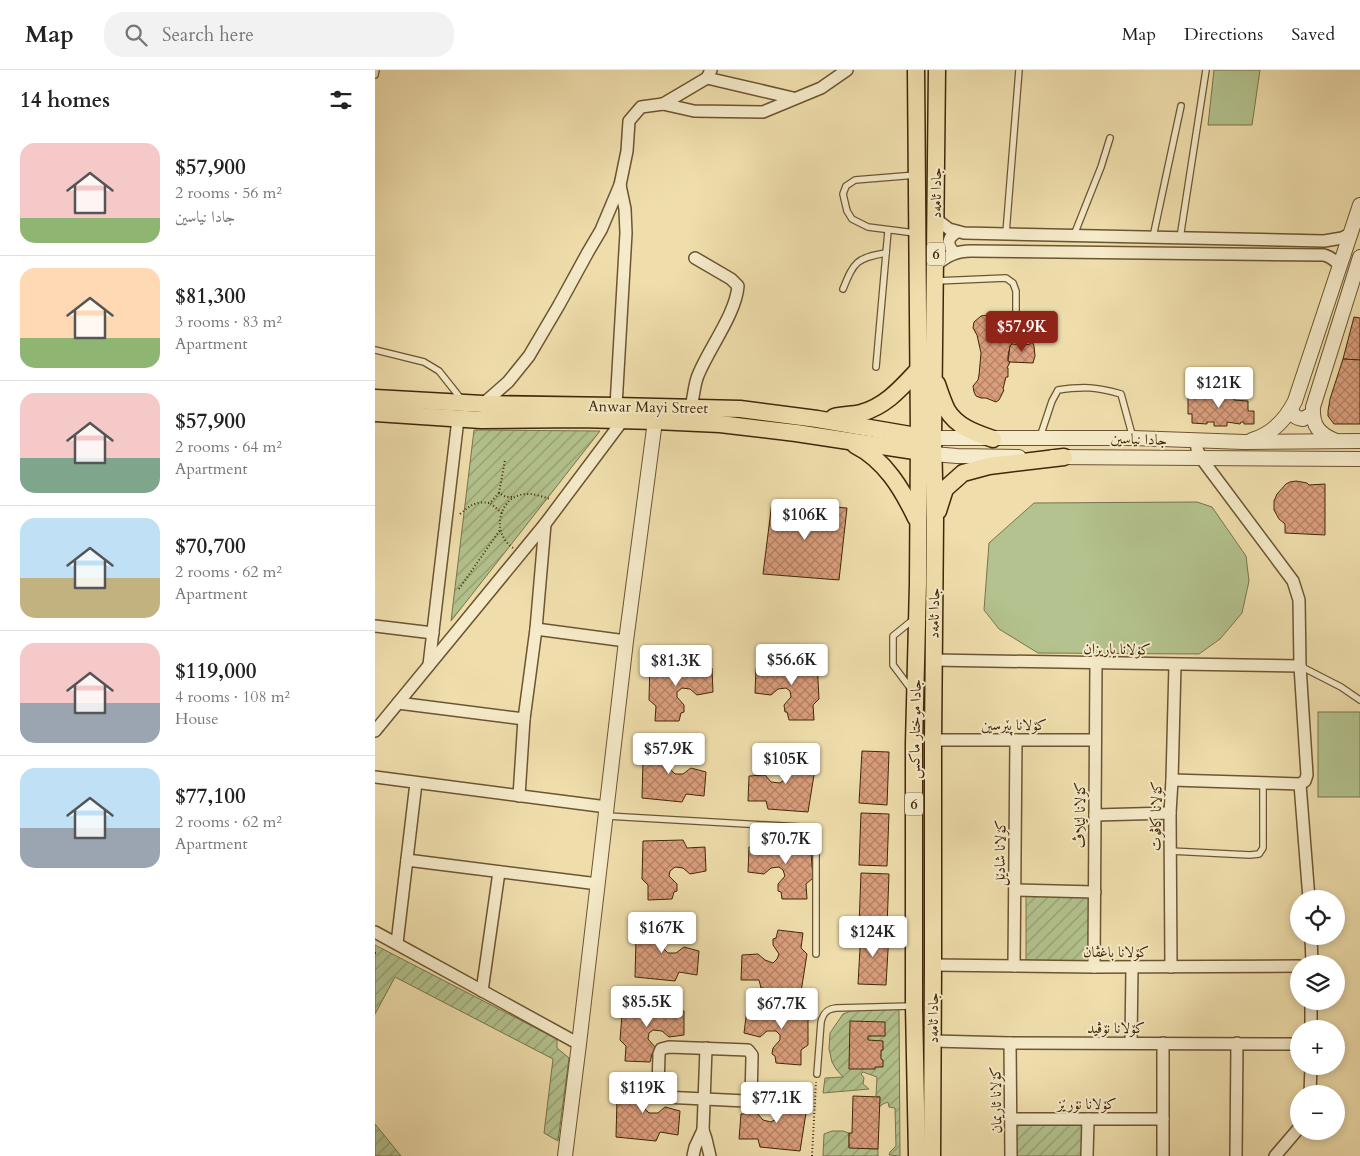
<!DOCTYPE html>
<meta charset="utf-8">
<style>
:root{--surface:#fff;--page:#f2f2f2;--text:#222;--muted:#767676;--line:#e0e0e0;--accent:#8f2418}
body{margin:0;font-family:Cardo,Amiri,serif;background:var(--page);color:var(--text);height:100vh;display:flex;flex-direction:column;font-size:19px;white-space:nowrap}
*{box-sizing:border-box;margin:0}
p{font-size:16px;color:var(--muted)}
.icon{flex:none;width:28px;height:28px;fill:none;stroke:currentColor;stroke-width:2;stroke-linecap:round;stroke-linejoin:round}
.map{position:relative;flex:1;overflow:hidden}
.sheet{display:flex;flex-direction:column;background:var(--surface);width:375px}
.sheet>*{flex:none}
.controls{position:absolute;left:915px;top:820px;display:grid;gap:10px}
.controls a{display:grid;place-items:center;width:55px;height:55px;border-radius:50%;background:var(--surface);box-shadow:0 2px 8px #0003;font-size:25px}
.price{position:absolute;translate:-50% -42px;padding:0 11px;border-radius:5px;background:#fff;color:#222;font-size:16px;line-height:32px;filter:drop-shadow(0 1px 2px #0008)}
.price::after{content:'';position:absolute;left:50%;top:30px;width:15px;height:11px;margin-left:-8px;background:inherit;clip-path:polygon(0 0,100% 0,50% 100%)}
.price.on{background:var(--accent);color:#fff}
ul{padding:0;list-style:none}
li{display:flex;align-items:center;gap:15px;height:125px;padding:0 20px}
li+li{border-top:1px solid var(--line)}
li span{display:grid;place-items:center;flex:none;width:140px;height:100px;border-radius:15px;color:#555}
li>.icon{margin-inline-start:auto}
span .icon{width:60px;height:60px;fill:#fffc;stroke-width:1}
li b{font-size:21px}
h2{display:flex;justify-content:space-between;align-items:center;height:60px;padding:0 20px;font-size:21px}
header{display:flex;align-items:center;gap:30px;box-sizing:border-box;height:70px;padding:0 25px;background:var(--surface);border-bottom:1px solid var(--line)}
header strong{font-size:24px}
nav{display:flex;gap:28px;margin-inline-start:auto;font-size:18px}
.search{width:350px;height:45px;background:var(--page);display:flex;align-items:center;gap:12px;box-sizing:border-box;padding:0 18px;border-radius:20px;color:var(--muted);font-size:19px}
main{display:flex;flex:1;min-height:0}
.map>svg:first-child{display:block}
</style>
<header>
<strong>Map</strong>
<div class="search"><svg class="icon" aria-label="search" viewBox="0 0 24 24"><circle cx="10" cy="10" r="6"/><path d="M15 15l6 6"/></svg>Search here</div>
<nav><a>Map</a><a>Directions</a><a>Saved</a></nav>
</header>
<main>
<section class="sheet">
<h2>14 homes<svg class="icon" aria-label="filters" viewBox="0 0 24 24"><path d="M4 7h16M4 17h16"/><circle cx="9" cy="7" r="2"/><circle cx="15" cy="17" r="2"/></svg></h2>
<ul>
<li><span style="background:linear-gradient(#f6c9c9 75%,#8fb573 0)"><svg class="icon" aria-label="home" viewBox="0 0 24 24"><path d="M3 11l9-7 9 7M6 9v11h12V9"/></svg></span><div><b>$57,900</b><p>2 rooms · 56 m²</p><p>جادا نیاسین</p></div></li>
<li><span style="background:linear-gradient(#ffd9b3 70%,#8fb573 0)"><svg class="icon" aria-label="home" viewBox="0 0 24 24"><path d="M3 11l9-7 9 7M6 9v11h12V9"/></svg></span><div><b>$81,300</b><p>3 rooms · 83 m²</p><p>Apartment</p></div></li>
<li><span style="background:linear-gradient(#f6c9c9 65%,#7fa58c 0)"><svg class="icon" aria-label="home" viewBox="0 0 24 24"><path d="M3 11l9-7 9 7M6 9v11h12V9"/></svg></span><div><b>$57,900</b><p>2 rooms · 64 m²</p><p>Apartment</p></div></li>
<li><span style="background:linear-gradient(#bfe0f5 60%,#c2b280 0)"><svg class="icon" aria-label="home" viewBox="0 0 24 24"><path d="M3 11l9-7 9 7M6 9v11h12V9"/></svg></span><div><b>$70,700</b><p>2 rooms · 62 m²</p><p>Apartment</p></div></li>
<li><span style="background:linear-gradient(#f6c9c9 60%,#9aa5b1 0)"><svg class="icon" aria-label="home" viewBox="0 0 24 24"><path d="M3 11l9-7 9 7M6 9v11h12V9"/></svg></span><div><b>$119,000</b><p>4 rooms · 108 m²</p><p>House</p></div></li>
<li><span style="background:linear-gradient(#bfe0f5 60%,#9aa5b1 0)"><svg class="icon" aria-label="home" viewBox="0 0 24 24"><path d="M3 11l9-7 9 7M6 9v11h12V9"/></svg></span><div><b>$77,100</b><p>2 rooms · 62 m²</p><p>Apartment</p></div></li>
</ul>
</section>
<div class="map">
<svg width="985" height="1086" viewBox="0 0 985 1086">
<defs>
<pattern id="garden-furrows" width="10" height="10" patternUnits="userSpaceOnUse" patternTransform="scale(1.25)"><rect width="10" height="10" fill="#b3c28e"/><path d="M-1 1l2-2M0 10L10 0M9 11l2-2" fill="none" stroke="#939e72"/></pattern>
<pattern id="building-cross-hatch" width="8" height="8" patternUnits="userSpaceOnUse" patternTransform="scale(1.25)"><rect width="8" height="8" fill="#db9e7d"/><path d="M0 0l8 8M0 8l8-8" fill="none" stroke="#b38164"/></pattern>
</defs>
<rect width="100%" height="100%" fill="#efdeac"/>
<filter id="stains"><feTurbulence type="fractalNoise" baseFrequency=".004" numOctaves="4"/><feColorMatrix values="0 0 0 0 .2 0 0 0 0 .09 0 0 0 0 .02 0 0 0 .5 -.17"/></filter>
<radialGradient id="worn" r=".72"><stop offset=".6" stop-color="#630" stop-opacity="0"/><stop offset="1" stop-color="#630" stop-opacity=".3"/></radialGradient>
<g fill="#b3c28e" stroke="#7a744b">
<path d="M839 0H885L877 55H833Z"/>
<path d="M822 432 837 437 871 486 874 511 867 543 845 569 824 584 663 583 624 559 609 540 614 473 659 433Z"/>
<rect x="943" y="642" width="42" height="85"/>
</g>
<g fill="url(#garden-furrows)" stroke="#7a744b">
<path d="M99 360 225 361 76 551Z"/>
<rect x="651" y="825" width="63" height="67"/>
<path d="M0 875 182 969V978L194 988 183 1071 169 1063 178 989 20 907 0 944Z"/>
<path d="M481 939H524L525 1086 514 1085 515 1082 521 1076 520 1038 514 1037 513 1032 508 1034 504 1037 505 1027 501 1026 502 1007 488 1002 486 1004 489 1008 488 1014 494 1019 448 1023 450 1008 468 1007 461 999 457 992 454 979 455 963 468 944Z"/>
<path d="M637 1049H713L712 1086H636Z"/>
<path d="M0 1054 26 1086H1L0 1085Z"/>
<path d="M457 1061H468L474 1063V1077L503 1079V1086H448L449 1064Z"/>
</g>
<g fill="url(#building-cross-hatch)" stroke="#412708">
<path d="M626 243 629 256 630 264 637 274 635 276 633 286V291L635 292 632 298H633V307H631L628 319 629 320 624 330 621 332 611 328H606L601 326 599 322 598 316 603 310 604 305 606 283 602 265 598 258 599 252 606 246Z"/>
<path d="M979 247 985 248V290L968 289Z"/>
<path d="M657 271 659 276 660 286 658 293 635 292 633 291 635 276 637 274 650 275 655 274Z"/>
<path d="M968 289 985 290V354H959L953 346V341L955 329Z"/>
<path d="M813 323 859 324V330L873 331V341H879V354H869V352H866L865 354 852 352V356H839V352H832V354L817 353V344H813Z"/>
<path d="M921 411 932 413 934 415 950 414V465L910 463V454L904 449 899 440V431L902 424 911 414 915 412Z"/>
<path d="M397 432 472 438 464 510 388 504Z"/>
<path d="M315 591 318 599 337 598 338 622 322 625 315 619 307 618 302 622V627L309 635V642L306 643 304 651H280L281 636 274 630 275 592Z"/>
<path d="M402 591H442L444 629 438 635 439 650H414L412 642H410L409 635 416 627 415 621 411 618 403 619 396 625 380 623 381 598 399 599Z"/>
<path d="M275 670 300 672 301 679 304 681 303 687 295 695 296 700 300 704H308L316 698 331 702 329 726 311 724 307 732 267 728 268 690 275 685Z"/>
<path d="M487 681 514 682 512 735 484 733Z"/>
<path d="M410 682 435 684 433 699 439 705 433 742 393 739 391 731H373L374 706 390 705 396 712 405 713 409 710 411 705 404 696 405 690 408 689Z"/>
<path d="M486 743 514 744 512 796 484 795Z"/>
<path d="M308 770 312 778 330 777 331 801 315 804 308 798 300 797 295 801 294 806 302 814V821L299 822 297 829 273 830V815L267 809 268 771Z"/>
<path d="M395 770H435L438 808 431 814 432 829H407L406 822 403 821V814L410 806 408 800 404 797 396 798 389 804 373 802 374 777 392 779Z"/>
<path d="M486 803 514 804 512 857 484 855Z"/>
<path d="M268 849 293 851 294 859 296 860V866L288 874 289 879 293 883H301L309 877 324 881 322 905 304 902 300 911 260 907 261 869 268 864Z"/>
<path d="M403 860 428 863 426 878 432 884 426 922 386 918 384 910H366L367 885 383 884 390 890 398 893 402 889 404 884 398 875V869L401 868Z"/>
<path d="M486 861 514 863 511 915 483 914Z"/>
<path d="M248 932 288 933 291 942 309 941V965L294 967 287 961 278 960 274 963 273 969 280 977 279 983 277 984 275 992 250 991 251 976 245 970Z"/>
<path d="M393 933 433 937V975L426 980V995L401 993 400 986 397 984 398 978 405 970V965L401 961H392L385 967 369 963 372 939 390 941Z"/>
<path d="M475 951 510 952V966H493V970L508 971V980H506V989L508 990V997H500V999H474Z"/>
<path d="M249 1009 274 1011 275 1018 278 1020 277 1026 270 1034V1039L274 1043H283L290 1037 305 1041 303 1065 285 1062 281 1071 241 1067 242 1029 249 1024Z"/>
<path d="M402 1020 427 1022 424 1037 431 1043 425 1081 385 1077 383 1069H364L366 1044 382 1043 388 1050 396 1052 401 1049 402 1043 396 1034 397 1028 400 1027Z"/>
<path d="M478 1026 505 1027 503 1079 474 1078V1063H477Z"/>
</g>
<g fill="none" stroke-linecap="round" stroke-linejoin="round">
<g stroke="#6c5531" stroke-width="8">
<g id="service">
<path d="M0 5 1 0"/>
<path d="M540 163 493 157 477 149 472 141 468 124 471 116 480 110 541 105"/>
<path d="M631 163 644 0"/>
<path d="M699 165 726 97 735 68"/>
<path d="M778 167 806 36"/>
<path d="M805 168 831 0"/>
<path d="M561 211 631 208 638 213 641 221V265"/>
<path d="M468 219C479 192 481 188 511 183"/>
<path d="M0 280 49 292 64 301 87 330"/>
<path d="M501 297 513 161"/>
<path d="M665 367 677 331 683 320C708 316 722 317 746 324L758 368"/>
<path d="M925 596 966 617 985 630"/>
<path d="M536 619 518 595V566L539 549"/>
<path d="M232 746 426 757 437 761 441 768V884"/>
<path d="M795 781 875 785 884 784 888 778V714"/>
<path d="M442 1004 446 952C448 943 452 939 461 938L537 936"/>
</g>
</g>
<g stroke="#6c5531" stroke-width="14">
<g id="minor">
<path d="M332 8 418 28"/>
<path d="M288 34 332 8 336 0"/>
<path d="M561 149 574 159 589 163 949 171 967 168 975 164"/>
<path d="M580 183C571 175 572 168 582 162"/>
<path d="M561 195C572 186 581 181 596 181L949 185C956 187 960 190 965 196"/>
<path d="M108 334 133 312 154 286 184 235 213 182 226 160 245 115 252 81 254 51 266 37 288 34 319 41 388 42 446 18 472 0"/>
<path d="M241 336 251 163 250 139 245 115"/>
<path d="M316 337C319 326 319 313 324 303 335 277 361 243 363 216L356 209 320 188"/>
<path d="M0 556 58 563"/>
<path d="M161 559 251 571"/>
<path d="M558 590 925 596"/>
<path d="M54 595 83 349"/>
<path d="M23 633 149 649"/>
<path d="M0 661 170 454 248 350"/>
<path d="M558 670H720"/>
<path d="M0 707 232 737"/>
<path d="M797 710 925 714 930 711 932 705 925 596 924 530 918 511 826 388 822 379 821 371"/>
<path d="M925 714 934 829"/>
<path d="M144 726 149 649 161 559 170 454"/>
<path d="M720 745 795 743"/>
<path d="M32 790 223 814"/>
<path d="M640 820 720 822"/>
<path d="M0 862 204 974"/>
<path d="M936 866 937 894"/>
<path d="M22 873 41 713"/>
<path d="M558 895 719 897 924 896"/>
<path d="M639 896 641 670"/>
<path d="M719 897 721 593"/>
<path d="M796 897 795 743 797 710 800 595"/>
<path d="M107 921 124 802"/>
<path d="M936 959V931"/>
<path d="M558 971 635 973 924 974"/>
<path d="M635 973 636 1086"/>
<path d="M756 973 757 897"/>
<path d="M294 977 373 980 377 985V988L376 1028 371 1031 288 1027 284 1023 283 1018 284 984 286 979Z"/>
<path d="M935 1024 936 996"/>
<path d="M637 1049H788"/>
<path d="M328 1060 331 1069 335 1086"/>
<path d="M318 1086 320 1077 328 1060 331 978"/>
<path d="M712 1086 713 1049"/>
<path d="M788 1086V973"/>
<path d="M861 1086 862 973"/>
<path d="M900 1086 924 1058"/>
</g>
</g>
<g stroke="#6c5531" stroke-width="16">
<g id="tertiary">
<path d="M916 339C918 346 921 348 928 349L937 344"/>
<path d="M558 368H758L869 372 985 371"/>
<path d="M877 370C897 364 911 349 920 331L985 135"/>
<path d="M961 371C944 364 937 356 938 337L985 187"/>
<path d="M558 384 582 386 644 387"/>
<path d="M678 387 985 389"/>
<path d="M190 1086 204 974 251 571 280 351"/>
</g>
</g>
<g stroke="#412708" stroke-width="19">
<g id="primary">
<path d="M541 0 544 367 543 513 539 673V936L542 1086"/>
<path d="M562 314C565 323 568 332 572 340 582 357 601 363 618 369"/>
<path d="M0 328 108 334 241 336 365 339 442 349 553 368"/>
<path d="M0 343 106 350 204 349 280 351 345 354 421 363 553 383"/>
<path d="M459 347C468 345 478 345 486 343 511 336 526 318 543 300"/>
<path d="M480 375C510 390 527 419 541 448"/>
<path d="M563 441 570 419 588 403 614 396 689 387"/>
<path d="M557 1086 558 895V670L560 450 558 368 562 0"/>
</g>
</g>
<g stroke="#412708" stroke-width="2" stroke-dasharray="1 2.5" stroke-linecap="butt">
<path d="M124 423 130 390"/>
<path d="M127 443 115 433 124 423 131 427H139"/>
<path d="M85 444C96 435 100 431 115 433"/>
<path d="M138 478C134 475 130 471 128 466 120 452 128 429 145 425 154 422 166 426 175 429"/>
<path d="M84 519 125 460"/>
<path d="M0 883H1"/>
<path d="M437 1086 441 1012"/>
</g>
<use href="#service" stroke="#f5eac9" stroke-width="5.5"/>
<use href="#minor" stroke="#f5eac9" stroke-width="11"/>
<use href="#tertiary" stroke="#f5eac9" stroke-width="14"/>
<use href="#primary" stroke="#efdeac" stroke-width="16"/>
</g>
<g text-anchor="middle" stroke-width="4" stroke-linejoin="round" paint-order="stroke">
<g fill="#f5eac9" stroke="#776242" stroke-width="1">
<rect x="552" y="172.5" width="18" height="23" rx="4"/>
<rect x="530" y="722.5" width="18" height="23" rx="4"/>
</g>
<g font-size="14" font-weight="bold" fill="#412708">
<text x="561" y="189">6</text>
<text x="539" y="739">6</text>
</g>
<g font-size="15" fill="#412708" stroke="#f5eac9">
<text transform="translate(561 123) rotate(-90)" y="5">جادا ئامەد</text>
<text transform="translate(273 337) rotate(1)" y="5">Anwar Mayi Street</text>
<text transform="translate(764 369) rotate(2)" y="5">جادا نیاسین</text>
<text transform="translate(559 543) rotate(-89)" y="5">جادا ئامەد</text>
<text transform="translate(742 579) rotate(1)" y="5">کۆلانا یاریزان</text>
<text x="639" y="660">کۆلانا پێرسین</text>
<text transform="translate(540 659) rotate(-89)" y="5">جادا موختار ماكس</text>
<text transform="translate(705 745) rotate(-90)" y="5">کۆلانا لێلاڤ</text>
<text transform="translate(781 746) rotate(-89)" y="5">کۆلانا کاڤوت</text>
<text transform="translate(625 783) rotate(-89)" y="5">کۆلانا شادێل</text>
<text x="741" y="887">کۆلانا باغڤان</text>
<text transform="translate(558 948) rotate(-90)" y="5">جادا ئامەد</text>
<text x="741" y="963">کۆلانا نۆڤید</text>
<text transform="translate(621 1030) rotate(-91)" y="5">کۆلانا ئاریمان</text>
<text x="712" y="1039">کۆلانا نۆرێز</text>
</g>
</g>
<rect width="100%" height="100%" filter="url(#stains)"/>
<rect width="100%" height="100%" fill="url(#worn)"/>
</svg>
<div class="controls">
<a><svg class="icon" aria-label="locate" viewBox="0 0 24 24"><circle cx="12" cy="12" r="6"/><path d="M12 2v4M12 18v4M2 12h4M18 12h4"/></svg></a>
<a><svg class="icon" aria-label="layers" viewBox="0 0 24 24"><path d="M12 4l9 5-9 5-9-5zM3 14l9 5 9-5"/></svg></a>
<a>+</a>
<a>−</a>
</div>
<b class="price on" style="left:647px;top:283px">$57.9K</b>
<b class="price" style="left:844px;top:339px">$121K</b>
<b class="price" style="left:430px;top:471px">$106K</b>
<b class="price" style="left:417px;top:616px">$56.6K</b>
<b class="price" style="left:301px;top:617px">$81.3K</b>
<b class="price" style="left:294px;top:705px">$57.9K</b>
<b class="price" style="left:411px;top:715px">$105K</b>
<b class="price" style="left:411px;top:795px">$70.7K</b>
<b class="price" style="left:287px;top:884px">$167K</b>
<b class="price" style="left:498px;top:888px">$124K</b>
<b class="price" style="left:272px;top:958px">$85.5K</b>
<b class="price" style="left:407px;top:960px">$67.7K</b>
<b class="price" style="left:268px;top:1044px">$119K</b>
<b class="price" style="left:402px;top:1054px">$77.1K</b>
</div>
</main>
